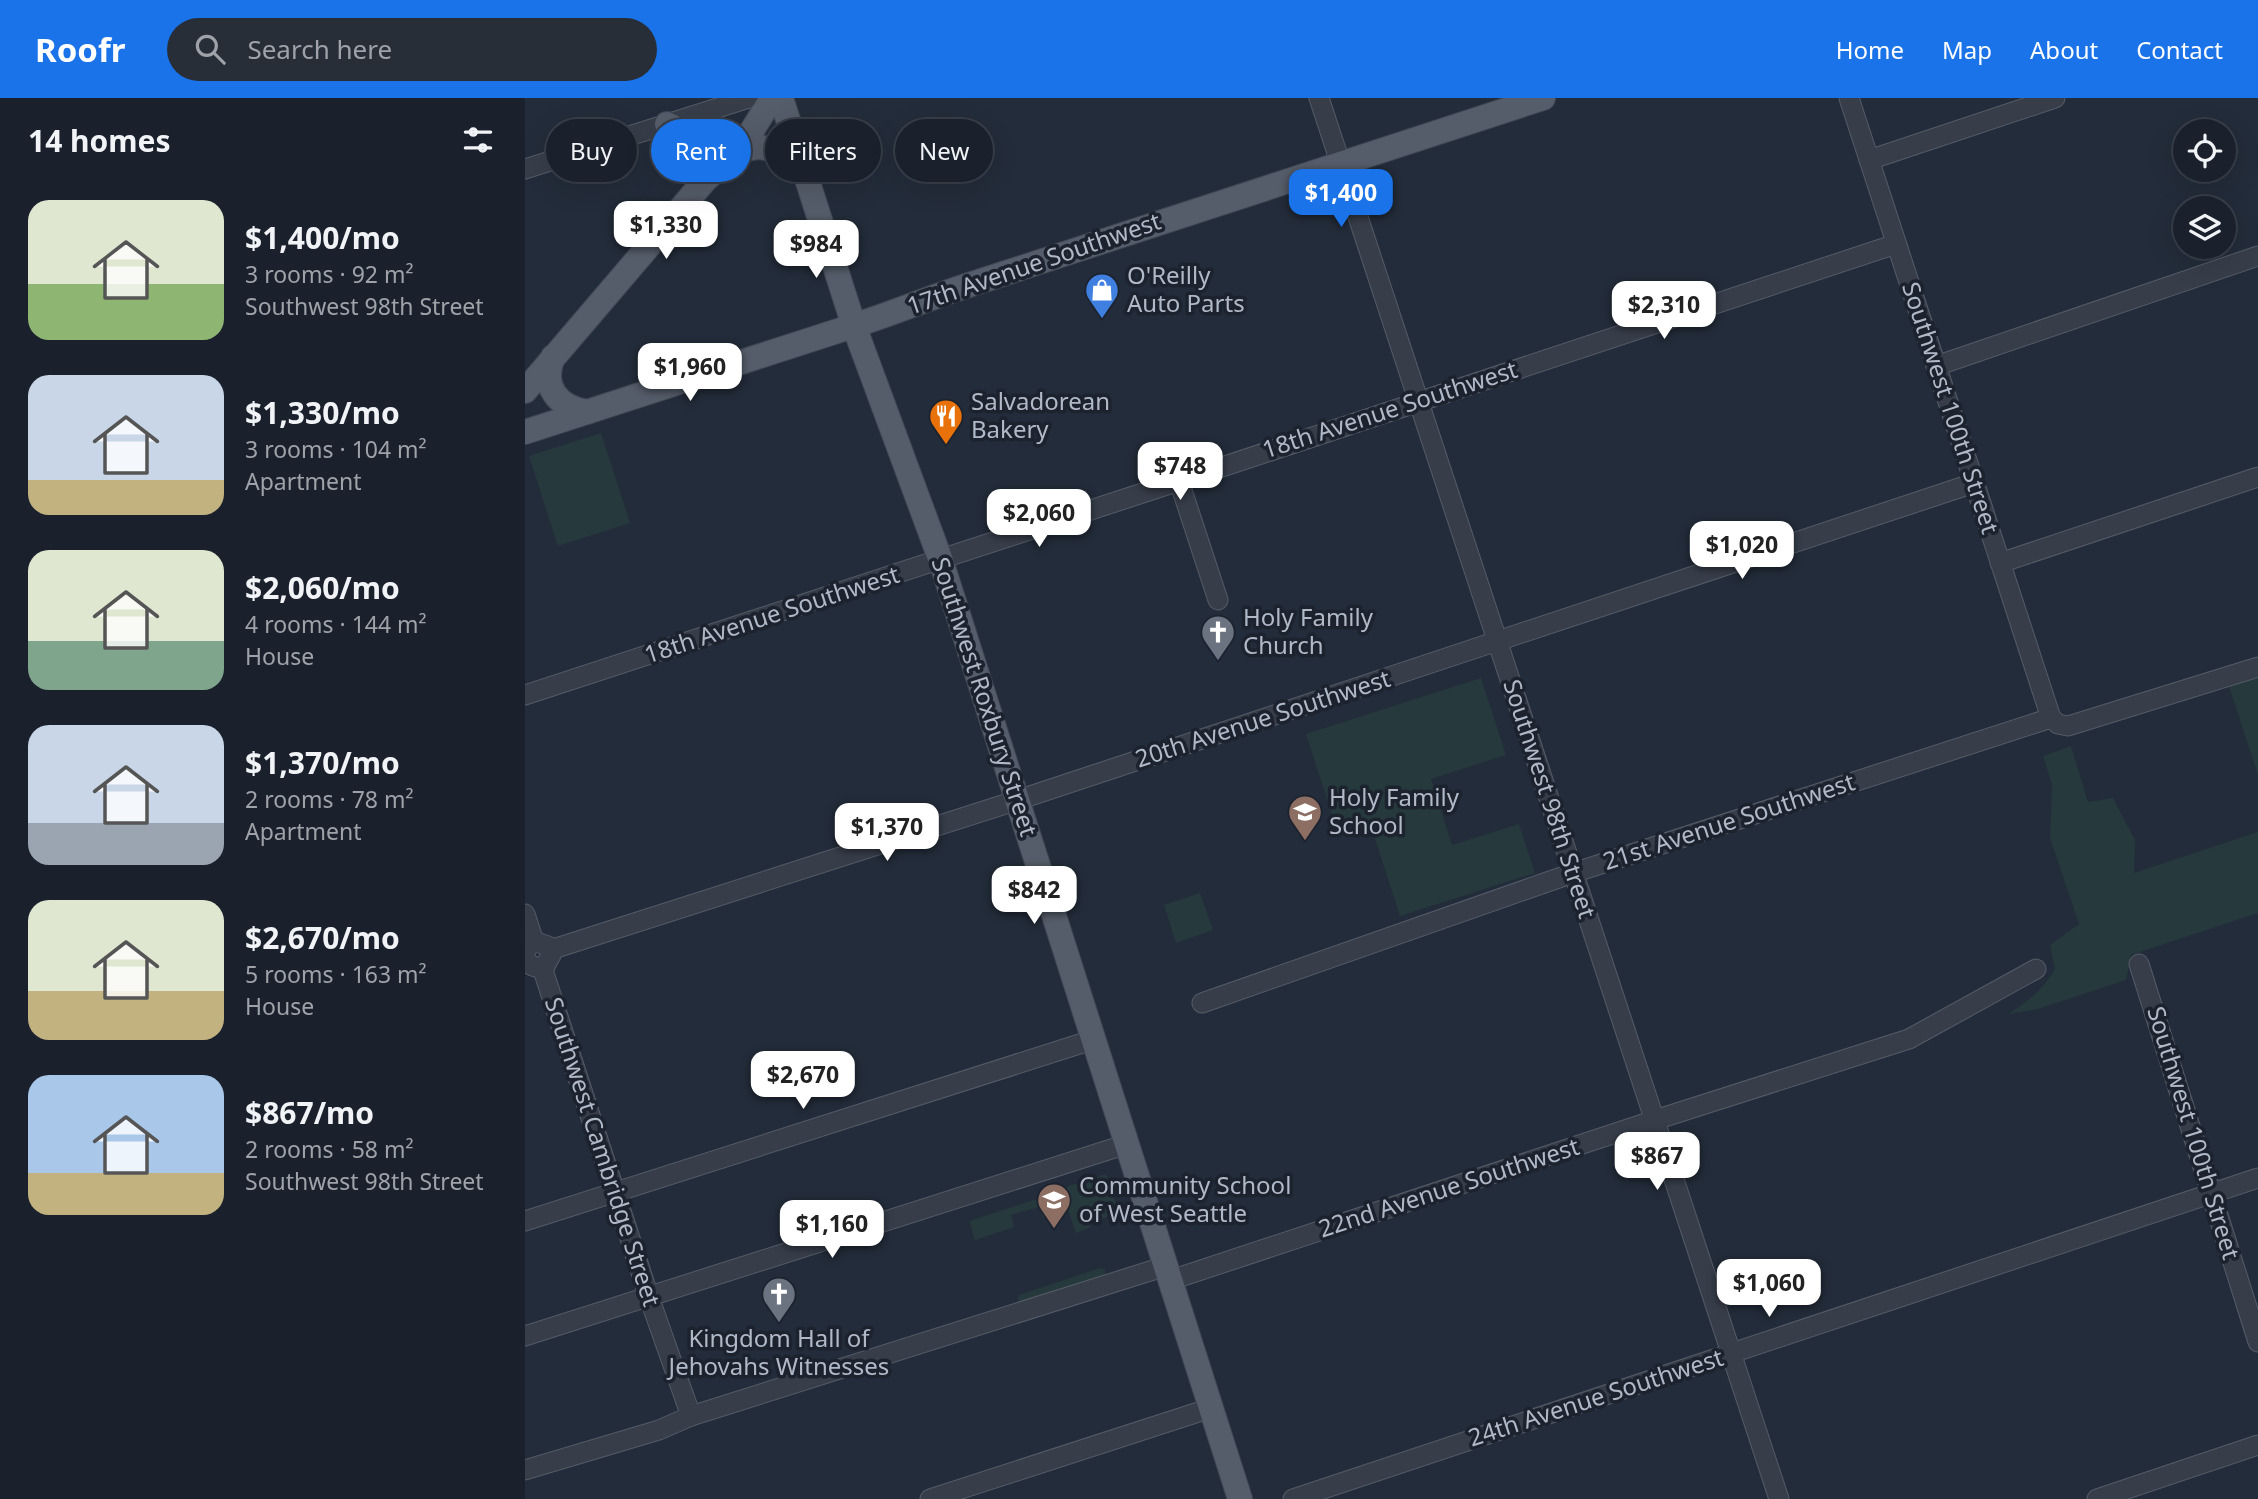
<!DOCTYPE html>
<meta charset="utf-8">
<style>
:root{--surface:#1a212c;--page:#272e38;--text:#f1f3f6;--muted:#9fa3a9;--line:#383e48;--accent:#1a73e8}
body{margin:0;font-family:"Noto Sans",sans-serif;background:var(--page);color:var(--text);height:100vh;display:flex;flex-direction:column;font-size:26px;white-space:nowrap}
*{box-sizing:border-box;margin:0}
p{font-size:23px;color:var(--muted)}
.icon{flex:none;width:38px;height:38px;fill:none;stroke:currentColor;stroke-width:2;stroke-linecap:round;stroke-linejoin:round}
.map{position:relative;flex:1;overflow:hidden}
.panel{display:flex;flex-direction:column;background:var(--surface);width:525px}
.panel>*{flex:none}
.banner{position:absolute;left:21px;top:21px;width:665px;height:63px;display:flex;gap:14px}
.fabs{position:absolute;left:1648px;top:21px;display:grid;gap:14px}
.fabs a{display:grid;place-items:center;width:63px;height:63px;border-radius:50%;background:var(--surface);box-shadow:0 7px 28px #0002,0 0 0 2px var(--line);font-size:35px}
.price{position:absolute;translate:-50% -60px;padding:0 16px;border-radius:14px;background:#fff;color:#222;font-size:23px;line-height:46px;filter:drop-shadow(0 2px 4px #0008)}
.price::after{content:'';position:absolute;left:50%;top:42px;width:21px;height:16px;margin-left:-10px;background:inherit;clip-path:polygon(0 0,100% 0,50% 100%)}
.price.on{background:var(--accent);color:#fff}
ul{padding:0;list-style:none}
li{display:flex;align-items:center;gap:21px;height:175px;padding:0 28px}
li span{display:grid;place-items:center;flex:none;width:196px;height:140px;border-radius:21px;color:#555}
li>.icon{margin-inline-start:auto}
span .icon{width:84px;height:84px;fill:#fffc;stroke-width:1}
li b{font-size:30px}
h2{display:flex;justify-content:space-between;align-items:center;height:84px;padding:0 28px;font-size:30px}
.chip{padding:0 24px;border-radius:32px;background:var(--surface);box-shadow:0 7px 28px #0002,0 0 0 2px var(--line);font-size:24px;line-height:63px}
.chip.on{background:var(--accent);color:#fff}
header{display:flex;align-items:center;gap:42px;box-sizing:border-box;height:98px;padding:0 35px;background:var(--accent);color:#fff}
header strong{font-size:33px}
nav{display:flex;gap:38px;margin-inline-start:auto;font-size:24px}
.search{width:490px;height:63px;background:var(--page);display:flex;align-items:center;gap:18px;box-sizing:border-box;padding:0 24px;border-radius:38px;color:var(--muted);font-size:26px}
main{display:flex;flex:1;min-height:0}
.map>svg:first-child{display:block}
</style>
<header>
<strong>Roofr</strong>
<div class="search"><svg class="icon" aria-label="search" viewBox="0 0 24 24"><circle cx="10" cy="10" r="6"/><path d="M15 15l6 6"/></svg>Search here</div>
<nav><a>Home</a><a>Map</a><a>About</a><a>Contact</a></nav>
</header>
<main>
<section class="panel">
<h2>14 homes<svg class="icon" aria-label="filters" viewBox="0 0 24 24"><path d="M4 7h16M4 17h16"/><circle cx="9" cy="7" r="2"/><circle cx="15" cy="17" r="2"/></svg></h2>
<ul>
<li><span style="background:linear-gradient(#dfe7d0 60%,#8fb573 0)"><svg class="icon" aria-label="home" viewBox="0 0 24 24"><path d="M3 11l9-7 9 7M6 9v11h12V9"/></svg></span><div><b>$1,400/mo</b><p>3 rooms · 92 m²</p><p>Southwest 98th Street</p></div></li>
<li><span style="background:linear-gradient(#c9d6e8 75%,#c2b280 0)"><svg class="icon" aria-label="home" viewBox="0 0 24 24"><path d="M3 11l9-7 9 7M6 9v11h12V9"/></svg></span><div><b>$1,330/mo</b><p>3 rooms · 104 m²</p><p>Apartment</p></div></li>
<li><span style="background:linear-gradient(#dfe7d0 65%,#7fa58c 0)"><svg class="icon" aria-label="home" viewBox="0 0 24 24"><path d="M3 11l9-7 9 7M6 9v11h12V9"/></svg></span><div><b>$2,060/mo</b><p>4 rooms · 144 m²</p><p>House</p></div></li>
<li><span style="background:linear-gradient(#c9d6e8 70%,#9aa5b1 0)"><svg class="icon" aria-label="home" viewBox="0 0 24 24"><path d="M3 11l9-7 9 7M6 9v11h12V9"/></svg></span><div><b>$1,370/mo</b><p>2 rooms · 78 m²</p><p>Apartment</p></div></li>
<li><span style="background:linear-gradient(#dfe7d0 65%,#c2b280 0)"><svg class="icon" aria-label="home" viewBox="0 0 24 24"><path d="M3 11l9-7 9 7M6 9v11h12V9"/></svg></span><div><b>$2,670/mo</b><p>5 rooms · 163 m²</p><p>House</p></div></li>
<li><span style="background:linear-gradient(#a9c7e8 70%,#c2b280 0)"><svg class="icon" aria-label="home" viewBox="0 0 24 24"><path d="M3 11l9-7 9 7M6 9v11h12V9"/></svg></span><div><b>$867/mo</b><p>2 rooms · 58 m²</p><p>Southwest 98th Street</p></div></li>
</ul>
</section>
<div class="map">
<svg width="1733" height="1401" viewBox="0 0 1733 1401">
<rect width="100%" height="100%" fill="#232c3a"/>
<g fill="#26393c">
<path d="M76 335 105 425 33 448 4 358Z"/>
<path d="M1733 575V677L1703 585Z"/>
<path d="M956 580 981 657 906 681 927 747 994 726 1010 775 875 818 844 722 812 732 781 636Z"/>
<path d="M1546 648 1563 704 1588 700 1610 742 1609 775 1733 734V815L1606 857 1601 882 1513 911 1483 916C1504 903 1517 892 1530 871L1525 847 1554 826 1525 740 1527 687 1518 658Z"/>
<path d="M675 795 688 832 651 845 639 807Z"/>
<path d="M581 1076 594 1115 567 1124 564 1130 551 1135 543 1112 518 1120 514 1109 486 1117 489 1129 450 1142 444 1123 534 1094 544 1088Z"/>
<path d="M575 1170 580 1171 581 1178 497 1205 493 1201 494 1197Z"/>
</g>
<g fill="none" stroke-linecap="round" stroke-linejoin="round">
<g stroke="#555c68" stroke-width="21">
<g id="minor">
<path d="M794 0 1254 1401"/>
<path d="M1324 0 1526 620"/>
<path d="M1344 62 1530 0"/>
<path d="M0 71 224 0"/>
<path d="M1411 268 1733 158"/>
<path d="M654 383 693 502"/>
<path d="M1475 465 1733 379"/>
<path d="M0 597C458 450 914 296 1371 146"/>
<path d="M1526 620 1533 626 1543 628 1733 569"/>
<path d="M0 816 9 844"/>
<path d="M25 852 493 702 1449 385"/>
<path d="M0 854 4 847 12 844 23 848 26 857 20 868C11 871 3 868 0 859"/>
<path d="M1614 866 1733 1244"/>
<path d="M17 869 124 1199 166 1318"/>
<path d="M677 905 1048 775 1526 620"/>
<path d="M0 1123 567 942"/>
<path d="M646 1182 1130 1022 1384 941 1511 871"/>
<path d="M0 1238 602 1046"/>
<path d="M0 1372 134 1332 166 1318 641 1168"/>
<path d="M405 1401 686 1310"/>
<path d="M768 1401 1733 1080"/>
<path d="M1572 1401 1733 1347"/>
</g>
</g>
<g stroke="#404753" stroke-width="26">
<g id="major">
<path d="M256 0 329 228 416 463 715 1401"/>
<path d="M142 26C172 40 180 48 181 81"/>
<path d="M215 52 235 49 275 57"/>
<path d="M28 259C16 289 33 309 62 314"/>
<path d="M0 293 181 81 215 52 247 0"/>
<path d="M0 334C110 299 219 263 328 228 369 215 409 198 450 185 639 122 829 62 1018 0"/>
</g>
</g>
<use href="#minor" stroke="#373e4a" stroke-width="19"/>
<use href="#major" stroke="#555d6a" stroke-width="24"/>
</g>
<defs>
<g id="shop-pin" transform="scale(1.75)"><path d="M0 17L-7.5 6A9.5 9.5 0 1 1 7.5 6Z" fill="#3f7fe0" stroke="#1c232f"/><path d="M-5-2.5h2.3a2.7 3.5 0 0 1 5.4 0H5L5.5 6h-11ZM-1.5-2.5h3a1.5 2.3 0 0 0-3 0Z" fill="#fff"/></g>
<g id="restaurant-pin" transform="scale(1.75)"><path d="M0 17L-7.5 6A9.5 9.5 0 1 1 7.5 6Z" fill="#e8710a" stroke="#1c232f"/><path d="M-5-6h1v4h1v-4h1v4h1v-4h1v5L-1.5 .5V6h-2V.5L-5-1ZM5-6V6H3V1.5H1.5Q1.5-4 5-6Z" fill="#fff"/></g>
<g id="church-pin" transform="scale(1.75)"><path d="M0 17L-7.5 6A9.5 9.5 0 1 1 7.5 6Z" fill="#6b7280" stroke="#1c232f"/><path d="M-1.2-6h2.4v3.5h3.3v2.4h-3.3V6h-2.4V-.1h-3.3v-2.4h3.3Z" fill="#fff"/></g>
<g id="school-pin" transform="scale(1.75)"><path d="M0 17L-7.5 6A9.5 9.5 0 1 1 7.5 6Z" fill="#8d6e63" stroke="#1c232f"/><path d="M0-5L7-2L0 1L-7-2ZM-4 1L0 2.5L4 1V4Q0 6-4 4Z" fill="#fff"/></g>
</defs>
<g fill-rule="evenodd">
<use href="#shop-pin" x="577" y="192"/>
<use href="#restaurant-pin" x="421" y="318"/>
<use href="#church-pin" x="693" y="534"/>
<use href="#school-pin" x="780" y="714"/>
<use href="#school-pin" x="529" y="1102"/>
<use href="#church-pin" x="254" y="1196"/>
</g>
<g text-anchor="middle" stroke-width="7" stroke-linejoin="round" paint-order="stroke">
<g font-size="24" fill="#b2b9c6" stroke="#1c232f">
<text transform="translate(509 166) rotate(-19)" y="8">17th Avenue Southwest</text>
<text transform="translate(1425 310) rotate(72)" y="8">Southwest 100th Street</text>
<text transform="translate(865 312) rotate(-18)" y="8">18th Avenue Southwest</text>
<text transform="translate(247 517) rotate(-18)" y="8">18th Avenue Southwest</text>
<text transform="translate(459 599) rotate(72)" y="8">Southwest Roxbury Street</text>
<text transform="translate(738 621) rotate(-18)" y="8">20th Avenue Southwest</text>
<text transform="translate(1024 701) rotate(72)" y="8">Southwest 98th Street</text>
<text transform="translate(1204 724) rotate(-18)" y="8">21st Avenue Southwest</text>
<text transform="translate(1668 1035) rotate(73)" y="8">Southwest 100th Street</text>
<text transform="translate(77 1054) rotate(72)" y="8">Southwest Cambridge Street</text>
<text transform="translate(924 1090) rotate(-18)" y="8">22nd Avenue Southwest</text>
<text transform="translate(1071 1300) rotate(-18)" y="8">24th Avenue Southwest</text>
</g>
<g font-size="24" fill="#b2b9c6" stroke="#1c232f" text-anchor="start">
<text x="602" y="186">O'Reilly<tspan x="602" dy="28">Auto Parts</tspan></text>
<text x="446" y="312">Salvadorean<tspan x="446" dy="28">Bakery</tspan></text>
<text x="718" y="528">Holy Family<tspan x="718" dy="28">Church</tspan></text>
<text x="804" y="708">Holy Family<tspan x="804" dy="28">School</tspan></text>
<text x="554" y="1096">Community School<tspan x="554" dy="28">of West Seattle</tspan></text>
<text x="254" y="1249" text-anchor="middle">Kingdom Hall of<tspan x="254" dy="28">Jehovahs Witnesses</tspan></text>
</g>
</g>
</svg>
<div class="fabs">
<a><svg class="icon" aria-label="locate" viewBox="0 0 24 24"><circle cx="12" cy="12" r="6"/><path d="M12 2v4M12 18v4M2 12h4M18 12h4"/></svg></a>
<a><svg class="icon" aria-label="layers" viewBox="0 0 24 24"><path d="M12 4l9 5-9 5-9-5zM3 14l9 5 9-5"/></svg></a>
</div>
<b class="price on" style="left:816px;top:131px">$1,400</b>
<b class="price" style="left:141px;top:163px">$1,330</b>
<b class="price" style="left:291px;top:182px">$984</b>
<b class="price" style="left:1139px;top:243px">$2,310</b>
<b class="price" style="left:165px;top:305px">$1,960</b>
<b class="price" style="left:655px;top:404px">$748</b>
<b class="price" style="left:514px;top:451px">$2,060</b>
<b class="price" style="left:1217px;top:483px">$1,020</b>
<b class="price" style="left:362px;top:765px">$1,370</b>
<b class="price" style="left:509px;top:828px">$842</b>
<b class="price" style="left:278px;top:1013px">$2,670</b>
<b class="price" style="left:1132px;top:1094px">$867</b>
<b class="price" style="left:307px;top:1162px">$1,160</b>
<b class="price" style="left:1244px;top:1221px">$1,060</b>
<div class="banner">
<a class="chip">Buy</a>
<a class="chip on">Rent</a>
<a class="chip">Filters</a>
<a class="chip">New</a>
</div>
</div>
</main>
